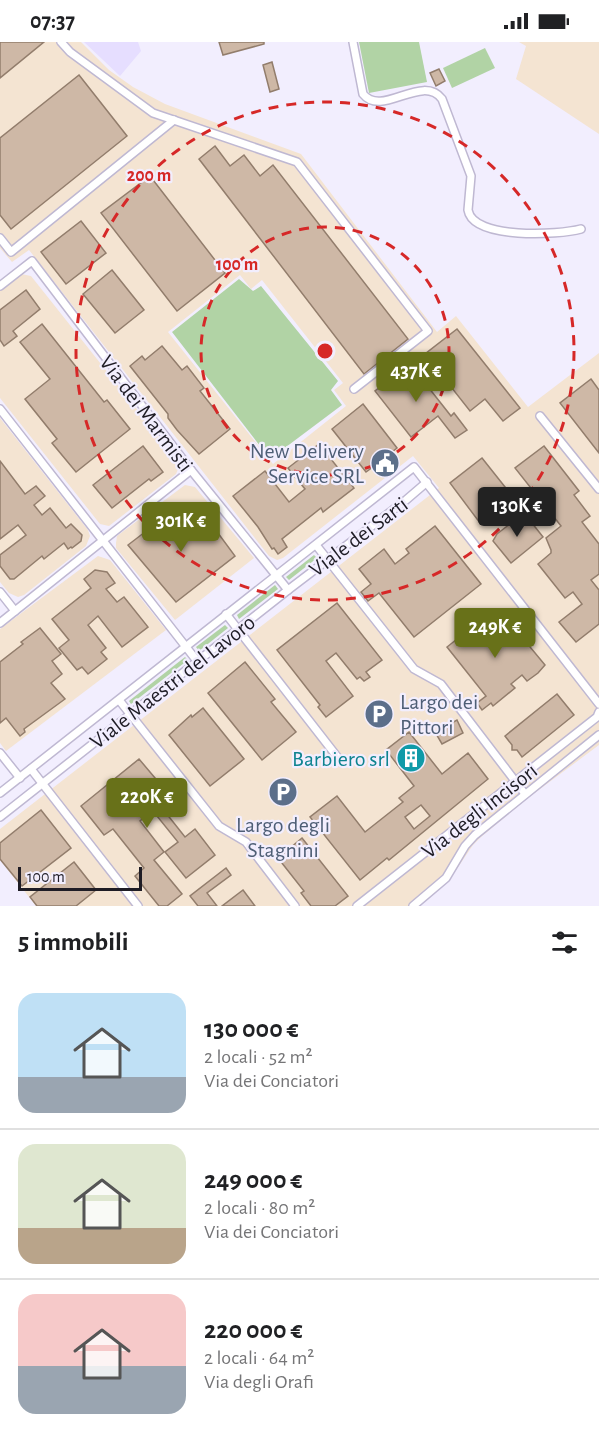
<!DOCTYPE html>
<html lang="it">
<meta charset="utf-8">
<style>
:root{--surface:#fff;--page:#f6f6f6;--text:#202124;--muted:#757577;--line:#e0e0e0;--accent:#687119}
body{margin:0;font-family:"Alegreya Sans",sans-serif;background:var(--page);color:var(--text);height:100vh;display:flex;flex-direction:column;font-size:22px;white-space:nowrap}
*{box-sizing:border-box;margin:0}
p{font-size:20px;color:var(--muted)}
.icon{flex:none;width:33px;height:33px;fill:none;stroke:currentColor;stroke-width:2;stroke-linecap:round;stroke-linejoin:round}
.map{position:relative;height:864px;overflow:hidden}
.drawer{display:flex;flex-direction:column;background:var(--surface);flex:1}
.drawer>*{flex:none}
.scale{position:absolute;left:18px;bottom:15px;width:124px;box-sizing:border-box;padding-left:6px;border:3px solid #1e1c25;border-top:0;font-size:16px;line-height:21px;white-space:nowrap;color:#1e1c25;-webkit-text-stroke:4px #f2eefe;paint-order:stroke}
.price{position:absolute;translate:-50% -51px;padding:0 14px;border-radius:6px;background:var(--accent);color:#fff;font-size:20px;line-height:39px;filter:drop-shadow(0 2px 3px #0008)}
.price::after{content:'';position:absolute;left:50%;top:36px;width:18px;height:14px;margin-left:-9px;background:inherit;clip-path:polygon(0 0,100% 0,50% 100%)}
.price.active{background:#222;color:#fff}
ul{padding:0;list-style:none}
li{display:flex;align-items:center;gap:18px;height:150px;padding:0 18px}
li+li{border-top:2px solid var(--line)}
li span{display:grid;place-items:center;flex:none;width:168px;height:120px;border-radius:18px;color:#555}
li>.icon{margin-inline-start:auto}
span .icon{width:72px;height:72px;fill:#fffc;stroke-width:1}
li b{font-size:26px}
h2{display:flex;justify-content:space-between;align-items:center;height:72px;padding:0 18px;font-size:26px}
.status{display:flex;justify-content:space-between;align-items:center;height:42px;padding:0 30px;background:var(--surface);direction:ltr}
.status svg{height:16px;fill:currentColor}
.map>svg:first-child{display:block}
</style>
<div class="status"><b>07:37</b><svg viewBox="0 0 49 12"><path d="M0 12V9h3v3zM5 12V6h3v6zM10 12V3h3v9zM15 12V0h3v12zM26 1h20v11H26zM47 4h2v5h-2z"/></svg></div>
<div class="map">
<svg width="599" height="864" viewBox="0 0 599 864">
<rect width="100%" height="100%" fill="#f2eefe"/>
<path fill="#e6deff" d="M84 0H138L141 9 120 34Z"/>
<g fill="#f4e4d2" fill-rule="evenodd">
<path d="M0 0H81L109 28 133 45 165 62 301 112 437 290 456 274 528 365 599 311V703L528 756 481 795 473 803 448 840 419 864H36L0 818V787L439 446 413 414 283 516 277 518 269 514 29 208 12 220 0 206ZM240 233 251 247 262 238 343 341 334 348 346 364 273 422 168 290Z"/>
<path d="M519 0H599V92L516 37 526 4Z"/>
<path d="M21 232 31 234 178 419 180 423 176 432 109 484 100 482 0 356V248Z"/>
<path d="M0 376 88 488 90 494 86 504 24 553 18 555 9 551 0 540Z"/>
<path d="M185 443 195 445 254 516 175 578 116 506V501L117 494Z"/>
<path d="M98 514 110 518 166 588 6 709 0 701V587Z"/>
</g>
<g fill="#b1d3a5">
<path d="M359 0H419L427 40 369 51Z"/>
<path d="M485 6 495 26 452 46 443 26Z"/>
<path d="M239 237 253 249 261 244 338 339 331 348 342 363 270 417 172 290Z"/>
<path d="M314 513 317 516 289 538 286 535Z"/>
<path d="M275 543 278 547 239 577 237 573Z"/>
<path d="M225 583 228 586 199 609 196 605Z"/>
<path d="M185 615 188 618 131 662 129 659Z"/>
</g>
<g fill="#ceb8a6" stroke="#927d6c" stroke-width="1.5" fill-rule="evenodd">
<path d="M0 0H44L0 36Z"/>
<path d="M219 0H264V2L223 13Z"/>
<path d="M272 20 279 47 270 50 263 23Z"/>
<path d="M439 27 445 39 436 44 430 31Z"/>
<path d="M79 33 127 94 11 187 0 173V96Z"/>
<path d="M215 104 230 124 244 113 260 134 273 123 408 297 364 332 199 117Z"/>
<path d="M150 134 225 231 177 269 101 171Z"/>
<path d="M81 179 106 211 66 242 41 210Z"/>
<path d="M112 228 144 268 115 291 83 252Z"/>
<path d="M26 248 40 267 13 289 17 294 4 304 0 298V268Z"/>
<path d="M42 282 104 360 107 358 130 387 76 430 52 401 57 397 25 357 50 337 20 300Z"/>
<path d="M457 287 520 366 503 379 485 357 470 369 425 312Z"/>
<path d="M162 304 182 328 187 324 204 346 200 349 230 387 199 412 177 388 168 376V372L130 324 142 314 145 318Z"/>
<path d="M410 322 451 374 454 371 467 388 455 396 438 374 411 395 375 349Z"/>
<path d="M591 337 599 348V411L560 361Z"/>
<path d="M363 362 397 406 391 411 395 417 377 431 373 425 366 430 332 387Z"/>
<path d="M319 402 354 446 323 470 321 466 282 497 287 505 278 512 274 506 272 507 258 485 233 454 265 429 289 460 305 447 288 426Z"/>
<path d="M143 404 163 430 151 439 149 437 112 466 93 443Z"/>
<path d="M544 404 579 449 574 453 590 474 582 480 599 502V532L591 538 599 548V582L576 600 559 580 582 562 573 550 565 556 538 522 551 511V508L546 496 561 484 515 426Z"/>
<path d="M482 416 513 455 480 481 450 441Z"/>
<path d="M0 419 25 452 36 444 45 454 34 463 42 473 50 466 66 486 71 482 82 493 81 499 72 506 71 505 68 507 64 501 44 517 42 514 14 537H10L0 524V513L26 493 18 483 0 497Z"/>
<path d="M175 467 188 484 201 474 210 486 215 487 235 514 176 560 128 503Z"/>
<path d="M524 471 543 495 511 521 493 499 497 492Z"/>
<path d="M435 484 481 542 414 595 379 551 368 559 361 550 371 542 359 527 384 507 395 522 409 511 406 507Z"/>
<path d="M95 528 107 530 115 541 106 547 117 560 124 555 148 585 122 605 98 574 88 583 106 606 101 610 107 617 88 632 82 625 77 628 59 606 69 598 52 577 91 546 84 537Z"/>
<path d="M337 561 382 618 366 630 370 635 364 639 360 635 357 637 336 611 326 619 353 654 326 675 318 665 320 663 277 608Z"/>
<path d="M491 570 514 600 521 594 545 623 538 631 527 639 522 633 511 642 515 646 493 664 491 661 482 668 477 661 486 654 447 605Z"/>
<path d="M40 586 61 612 52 619 62 632 51 641 65 657 24 687 25 690 20 694 6 676 0 681V620L23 602 21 600Z"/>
<path d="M245 620 275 657 271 660 296 690 262 718 208 651Z"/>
<path d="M557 652 574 673 522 715 517 708H512V703L505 694Z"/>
<path d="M203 666 244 717 210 744 169 693 191 673 192 675Z"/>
<path d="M457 678 463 691 442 702 435 690Z"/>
<path d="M409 690 442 732 468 711 488 737 389 818 387 816 360 838 310 775 337 754 365 790 403 760 399 756 414 744 386 708ZM421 763 430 774 414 787 405 775Z"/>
<path d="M139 717 177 762 166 771 185 795 195 787 215 813 186 836 165 810 178 800 153 769 140 779 164 810 154 818 182 852 167 864H159L135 834 144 826 113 787 104 793 81 764Z"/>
<path d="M41 768 71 806 22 844 0 817V801Z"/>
<path d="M302 796 348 854 335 864H311L301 851 304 849 278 816Z"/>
<path d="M74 820 96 848 76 864H37L30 855Z"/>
<path d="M226 826 231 833 207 851 217 864H198L190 854Z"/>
<path d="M243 848 255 864H222Z"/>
</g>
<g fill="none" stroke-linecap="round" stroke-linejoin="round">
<g stroke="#bfb8d2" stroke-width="10">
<g id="street">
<path d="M61 0 70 10 153 71 297 120 428 289 354 347"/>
<path d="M353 0 363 52C382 76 422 31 442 57L471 134 468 168C473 198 559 193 581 187"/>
<path d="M0 196 11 210 174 78"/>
<path d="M0 244 32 219 191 428 288 548"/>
<path d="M0 367 197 619"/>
<path d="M540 374 599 447"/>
<path d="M316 503 414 627 441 642 525 752"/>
<path d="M0 550 15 569"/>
<path d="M226 572 342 721"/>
<path d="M0 581 191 428"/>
<path d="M119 658 219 784 246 800 295 864"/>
<path d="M0 711 20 736"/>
<path d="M31 727 138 864"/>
<path d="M0 751 414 425 599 662"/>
<path d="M0 775 288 548 406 458 427 440"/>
<path d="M357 864 597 675 599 670"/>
<path d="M413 864 446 836 465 804 475 793 599 693"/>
</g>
</g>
<use href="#street" stroke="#fff" stroke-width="7"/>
</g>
<g fill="none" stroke="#d62828" stroke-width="3" stroke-dasharray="10 8">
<circle cx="325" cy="309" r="124"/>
<circle cx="325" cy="309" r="249"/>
</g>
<defs>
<g id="civic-disc" transform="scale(1.5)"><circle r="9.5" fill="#5c6f8a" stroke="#f2eefe"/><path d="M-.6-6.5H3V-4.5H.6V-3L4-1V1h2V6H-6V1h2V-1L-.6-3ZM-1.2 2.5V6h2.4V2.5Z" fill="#fff"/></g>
<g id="parking-disc" transform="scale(1.5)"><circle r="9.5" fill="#5c6f8a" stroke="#f2eefe"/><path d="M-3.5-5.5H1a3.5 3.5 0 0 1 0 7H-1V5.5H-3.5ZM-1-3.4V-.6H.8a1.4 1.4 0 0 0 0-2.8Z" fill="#fff"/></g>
<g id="building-disc" transform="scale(1.5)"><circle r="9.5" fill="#0f9aa8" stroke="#f2eefe"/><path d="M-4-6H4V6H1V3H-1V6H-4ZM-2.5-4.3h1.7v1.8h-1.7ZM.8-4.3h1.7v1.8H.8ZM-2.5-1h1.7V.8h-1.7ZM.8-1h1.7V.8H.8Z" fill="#fff"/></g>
</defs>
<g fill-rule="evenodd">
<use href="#civic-disc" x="385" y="421"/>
<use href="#parking-disc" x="379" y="672"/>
<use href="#building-disc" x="411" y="716"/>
<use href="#parking-disc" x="283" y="750"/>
</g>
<g text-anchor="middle" stroke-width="4.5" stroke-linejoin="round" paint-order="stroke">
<g font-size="22" fill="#1e1c25" stroke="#f2eefe">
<text transform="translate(147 371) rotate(53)" y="8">Via dei Marmisti</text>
<text transform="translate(358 494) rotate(-37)" y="8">Viale dei Sarti</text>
<text transform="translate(172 639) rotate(-38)" y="8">Viale Maestri del Lavoro</text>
<text transform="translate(479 768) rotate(-38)" y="8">Via degli Incisori</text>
</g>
<g font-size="22" fill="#4e5e75" stroke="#f2eefe" text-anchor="end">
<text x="364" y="416">New Delivery<tspan x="364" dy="25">Service SRL</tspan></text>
<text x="400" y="667" text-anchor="start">Largo dei<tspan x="400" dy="25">Pittori</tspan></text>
<text x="283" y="790" text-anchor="middle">Largo degli<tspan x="283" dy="25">Stagnini</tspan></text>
</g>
<g font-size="22" fill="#0d838f" stroke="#f2eefe" text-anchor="end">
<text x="390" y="724">Barbiero srl</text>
</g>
</g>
<circle cx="325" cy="309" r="9" fill="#d62828" stroke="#f2eefe" stroke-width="3"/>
<g font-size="18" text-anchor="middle" font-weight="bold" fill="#d62828" stroke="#f2eefe" stroke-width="4.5" stroke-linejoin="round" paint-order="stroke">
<text x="149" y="139">200 m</text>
<text x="237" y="228">100 m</text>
</g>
</svg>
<div class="scale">100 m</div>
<b class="price" style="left:416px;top:361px">437K €</b>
<b class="price active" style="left:517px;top:496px">130K €</b>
<b class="price" style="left:181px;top:511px">301K €</b>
<b class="price" style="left:495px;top:617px">249K €</b>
<b class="price" style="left:147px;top:787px">220K €</b>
</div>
<section class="drawer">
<h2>5 immobili<svg class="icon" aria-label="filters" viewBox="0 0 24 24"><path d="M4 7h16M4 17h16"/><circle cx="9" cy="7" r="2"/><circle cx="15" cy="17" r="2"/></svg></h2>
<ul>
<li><span style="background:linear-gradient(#bfe0f5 70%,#9aa5b1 0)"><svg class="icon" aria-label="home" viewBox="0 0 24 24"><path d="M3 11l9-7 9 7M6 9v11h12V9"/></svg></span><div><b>130 000 €</b><p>2 locali · 52 m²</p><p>Via dei Conciatori</p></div></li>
<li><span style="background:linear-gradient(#dfe7d0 70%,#b9a48a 0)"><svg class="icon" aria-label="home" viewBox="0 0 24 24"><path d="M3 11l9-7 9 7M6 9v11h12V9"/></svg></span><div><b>249 000 €</b><p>2 locali · 80 m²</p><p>Via dei Conciatori</p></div></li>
<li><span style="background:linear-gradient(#f6c9c9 60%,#9aa5b1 0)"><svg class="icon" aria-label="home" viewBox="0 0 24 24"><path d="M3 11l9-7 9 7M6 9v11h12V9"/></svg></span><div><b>220 000 €</b><p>2 locali · 64 m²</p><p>Via degli Orafi</p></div></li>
</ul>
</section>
